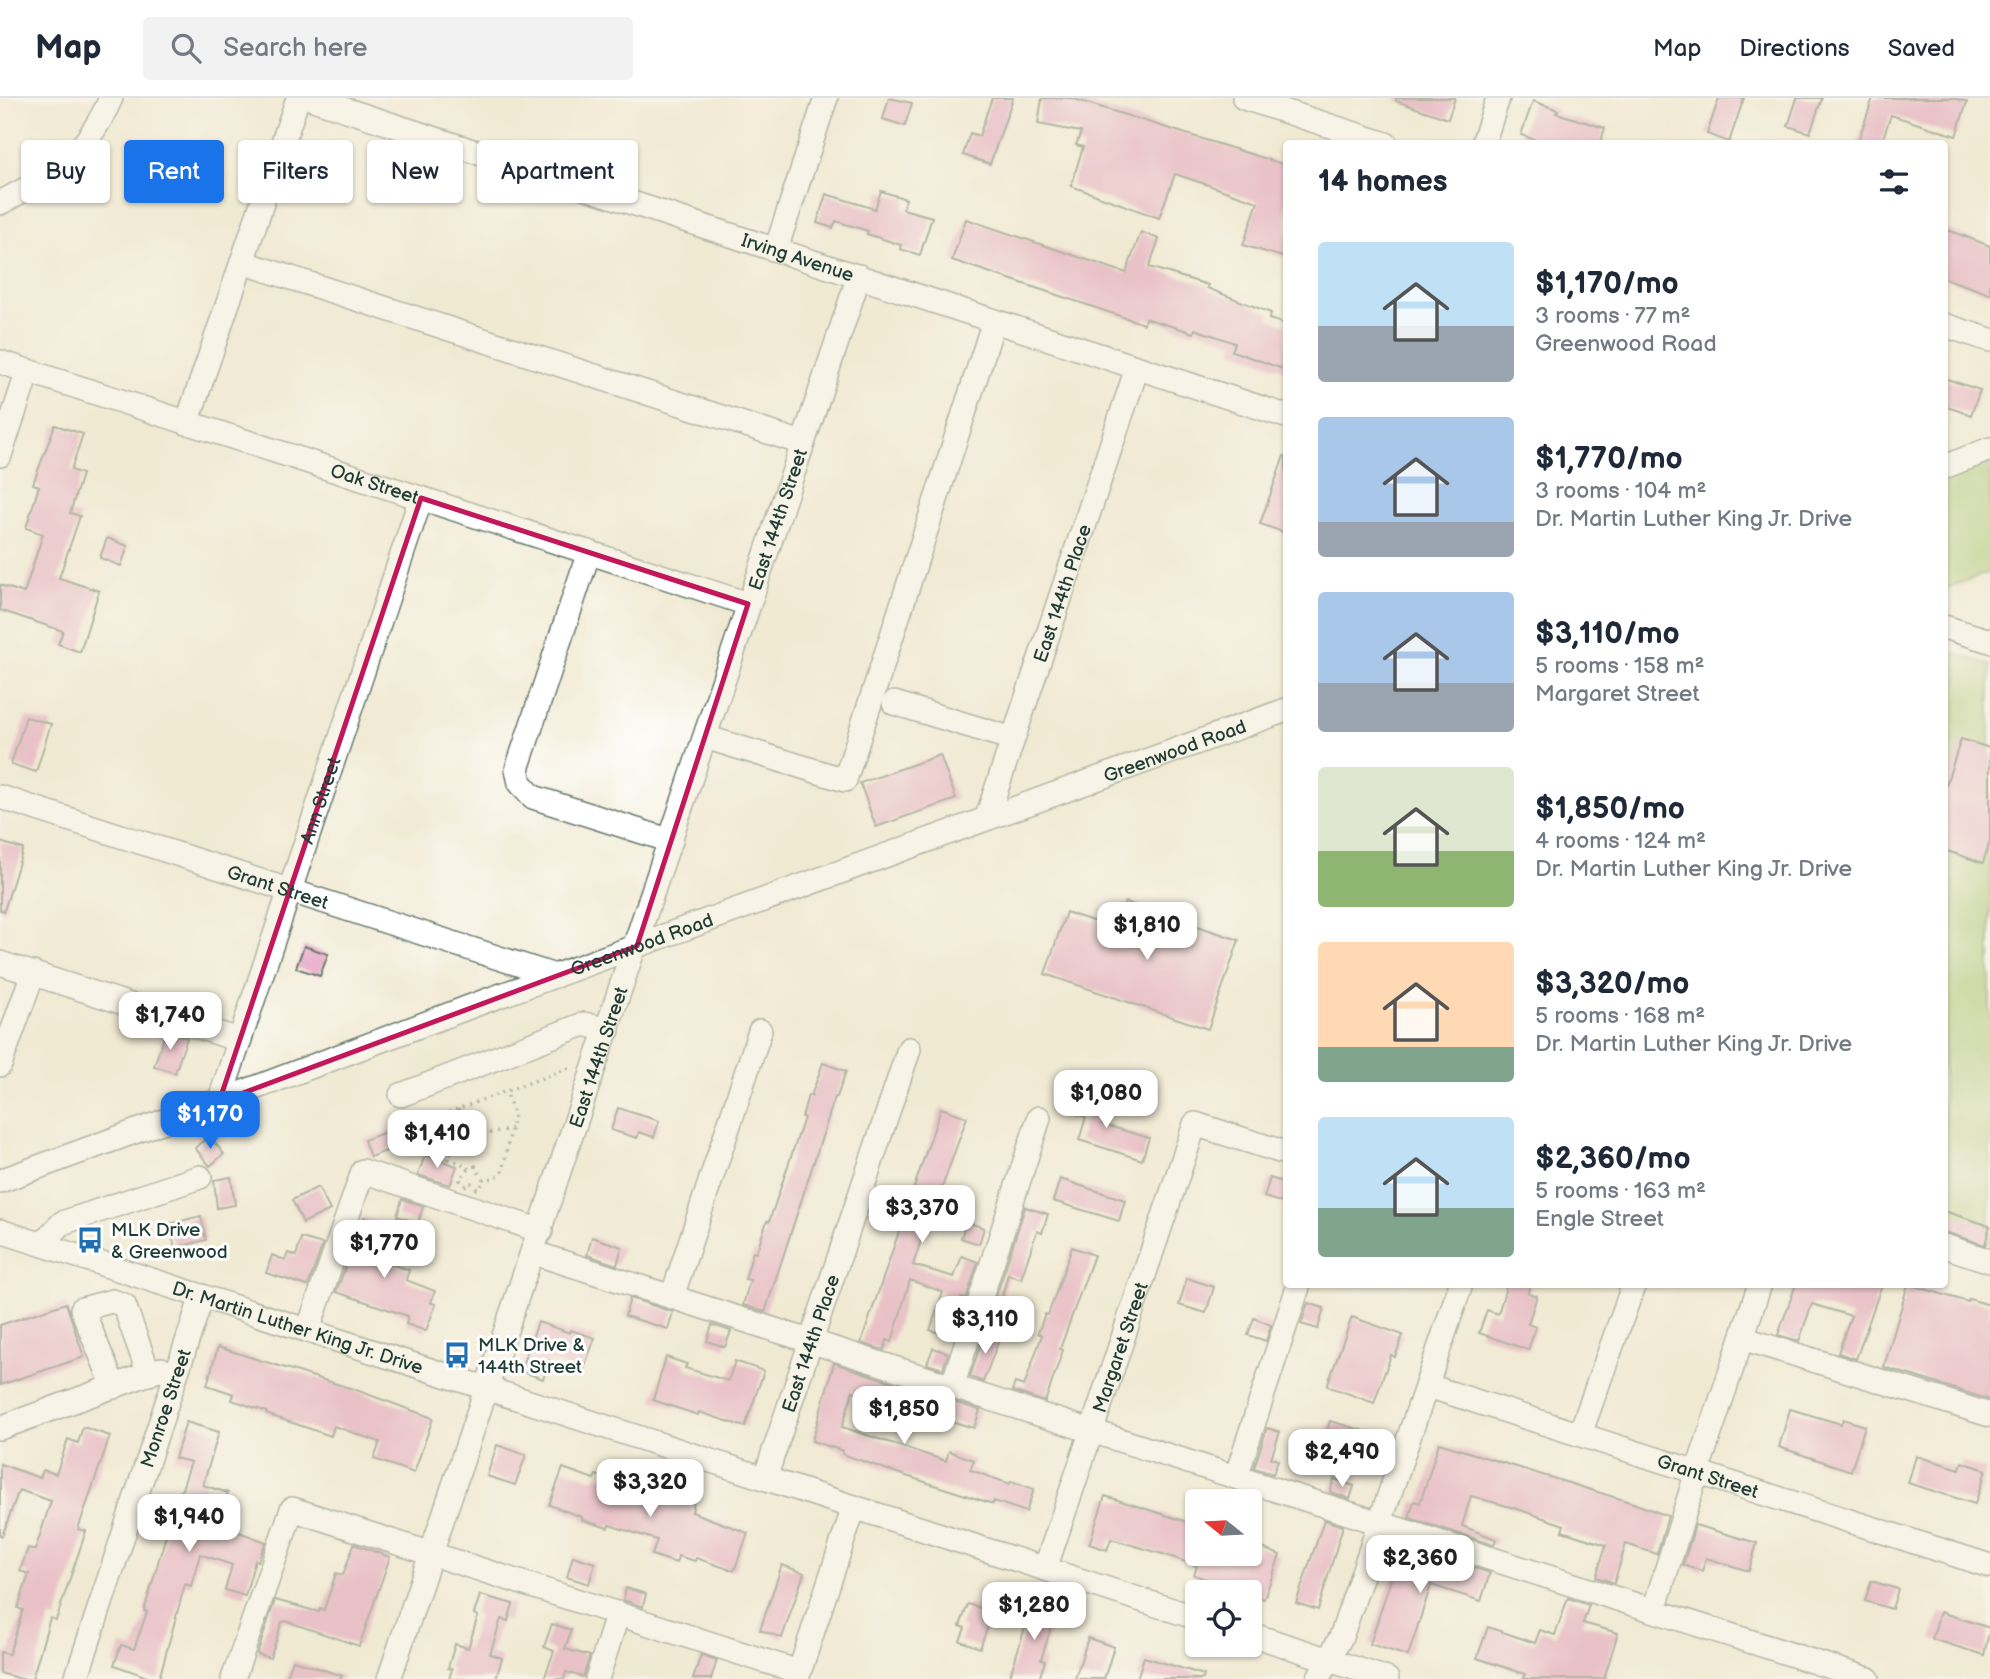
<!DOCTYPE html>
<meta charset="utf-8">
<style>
:root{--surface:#fff;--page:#f2f2f3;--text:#1f2937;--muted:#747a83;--line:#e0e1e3;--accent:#1a73e8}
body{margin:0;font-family:"Balsamiq Sans",sans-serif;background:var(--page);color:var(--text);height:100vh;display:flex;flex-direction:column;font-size:26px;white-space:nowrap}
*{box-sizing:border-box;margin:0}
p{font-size:23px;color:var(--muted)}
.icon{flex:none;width:38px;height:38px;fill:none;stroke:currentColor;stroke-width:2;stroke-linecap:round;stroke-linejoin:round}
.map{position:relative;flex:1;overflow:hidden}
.details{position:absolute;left:1283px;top:42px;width:665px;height:1148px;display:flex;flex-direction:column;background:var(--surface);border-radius:7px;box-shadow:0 2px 5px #0004}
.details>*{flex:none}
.hud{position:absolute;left:21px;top:42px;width:665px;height:63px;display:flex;gap:14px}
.needle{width:46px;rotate:288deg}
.buttons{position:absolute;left:1185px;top:1391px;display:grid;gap:14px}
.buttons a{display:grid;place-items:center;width:77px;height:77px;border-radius:7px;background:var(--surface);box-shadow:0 2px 5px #0004;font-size:35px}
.price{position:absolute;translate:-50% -60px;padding:0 16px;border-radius:14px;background:#fff;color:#222;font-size:23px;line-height:46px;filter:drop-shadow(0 2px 4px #0008)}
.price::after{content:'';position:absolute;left:50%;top:42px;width:21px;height:16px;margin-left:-10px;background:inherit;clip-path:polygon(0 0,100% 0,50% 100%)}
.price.on{background:var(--accent);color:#fff}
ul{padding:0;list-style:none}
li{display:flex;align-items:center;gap:21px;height:175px;padding:0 35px}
li span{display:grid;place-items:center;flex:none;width:196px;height:140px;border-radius:7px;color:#555}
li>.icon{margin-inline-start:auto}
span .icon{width:84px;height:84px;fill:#fffc;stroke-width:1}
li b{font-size:30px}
h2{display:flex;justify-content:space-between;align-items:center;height:84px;padding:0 35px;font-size:30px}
.chip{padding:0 24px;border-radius:7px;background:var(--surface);box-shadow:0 2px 5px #0004;font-size:24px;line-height:63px}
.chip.on{background:var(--accent);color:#fff}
header{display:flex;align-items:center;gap:42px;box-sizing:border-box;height:98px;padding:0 35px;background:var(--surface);border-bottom:2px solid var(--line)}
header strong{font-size:33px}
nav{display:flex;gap:38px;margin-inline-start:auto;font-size:24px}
.search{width:490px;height:63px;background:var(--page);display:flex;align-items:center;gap:18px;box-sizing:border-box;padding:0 24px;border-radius:7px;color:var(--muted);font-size:26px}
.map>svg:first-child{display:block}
</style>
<header>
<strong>Map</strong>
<div class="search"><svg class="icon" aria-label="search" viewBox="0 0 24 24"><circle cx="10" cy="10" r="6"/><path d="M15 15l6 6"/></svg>Search here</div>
<nav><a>Map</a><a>Directions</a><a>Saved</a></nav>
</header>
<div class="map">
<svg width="1990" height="1581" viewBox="0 0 1990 1581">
<rect width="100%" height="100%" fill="#fff"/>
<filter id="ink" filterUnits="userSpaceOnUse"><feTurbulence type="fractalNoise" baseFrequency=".0143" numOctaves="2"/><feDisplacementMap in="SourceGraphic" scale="14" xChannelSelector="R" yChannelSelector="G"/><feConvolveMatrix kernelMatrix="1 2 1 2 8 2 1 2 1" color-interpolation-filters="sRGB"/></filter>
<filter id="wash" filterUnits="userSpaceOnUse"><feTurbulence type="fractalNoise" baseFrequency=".00686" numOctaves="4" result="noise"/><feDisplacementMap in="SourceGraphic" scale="28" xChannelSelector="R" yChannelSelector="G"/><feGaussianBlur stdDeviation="1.57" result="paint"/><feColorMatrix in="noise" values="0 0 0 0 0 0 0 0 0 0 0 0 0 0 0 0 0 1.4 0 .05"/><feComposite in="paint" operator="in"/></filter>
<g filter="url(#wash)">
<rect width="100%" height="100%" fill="#f1ead3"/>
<g fill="#a6c973" stroke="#628354" stroke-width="2">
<path d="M1990 354V474L1944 491V371Z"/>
<path d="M1944 552 1990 567V1145L1944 1130Z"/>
</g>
<g id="blocks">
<g fill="#e193ba">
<path d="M889 0 912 5 905 28 883 21Z"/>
<path d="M992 0H1013L990 66 963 57 970 35 979 38Z"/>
<path d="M1042 0H1071L1286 67V160L1243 147 1258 104 1202 85 1175 76 1159 120 1071 88 1083 49 1076 47 1081 34 1038 26Z"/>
<path d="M1396 0H1455L1448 21 1396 3Z"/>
<path d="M1719 0H1744L1729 44 1707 36Z"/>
<path d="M1797 0H1822L1810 35 1788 28Z"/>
<path d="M1873 0H1954L1967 4 1956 38 1891 17 1881 46H1857Z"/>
<path d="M1533 3 1558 12 1556 15 1605 30 1600 46H1547L1521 37Z"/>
<path d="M881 93 906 101 903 111 932 119 920 157 900 151 901 147 867 136 868 133 836 123 833 130 817 125 826 96 875 111Z"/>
<path d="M966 121 1126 175 1141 134 1159 141 1149 169 1208 187 1207 190 1271 215 1269 221 1286 226V272L1232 253 1235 245 1195 231 1194 235 1145 220 1144 226 952 162Z"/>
<path d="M1948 132 1990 148V196L1944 180V143Z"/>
<path d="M1944 280 1980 292 1971 317 1944 308Z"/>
<path d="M55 327 83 336 71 372 82 376 70 415 80 418 59 480 99 493 80 554 58 546 63 533 0 512V487L24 495 43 436 26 430 39 388 33 386Z"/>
<path d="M1284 358H1286V435L1260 426Z"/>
<path d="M107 440 128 448 121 468 100 460Z"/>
<path d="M26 619 51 626 36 674 11 666Z"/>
<path d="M1961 641 1990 650V743L1983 765 1944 752V693Z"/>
<path d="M940 657 956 701 876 729 860 685Z"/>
<path d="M0 744 23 751 4 813 0 812Z"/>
<path d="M1125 804 1239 842 1208 931 1045 876 1066 814 1116 831Z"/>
<path d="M304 848 328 856 320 878 296 870Z"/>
<path d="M166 933 187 940 175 975 154 968Z"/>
<path d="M823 965 846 973 837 999H835L765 1214 743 1207 750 1182 745 1181 753 1154 756 1155 767 1123 769 1124 804 1020 802 1019 808 997 811 998Z"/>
<path d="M1073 997 1108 1008 1102 1026 1149 1040 1142 1062 1079 1042 1086 1019 1067 1013Z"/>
<path d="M618 1010 659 1023 654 1039 639 1034 637 1040 611 1032Z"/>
<path d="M941 1010 967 1019 939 1098 936 1096 913 1167 954 1179 962 1158 978 1164 966 1201 961 1200 948 1238 930 1232 943 1194 910 1182 892 1244 887 1242 884 1252 861 1245Z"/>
<path d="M405 1027 411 1044 370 1059 364 1042Z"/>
<path d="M209 1038 224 1056 210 1068 195 1050Z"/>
<path d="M425 1057 457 1068 450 1087 418 1077Z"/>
<path d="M231 1079 235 1107 217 1110 214 1082Z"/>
<path d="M1270 1080 1286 1085V1106L1264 1099Z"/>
<path d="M1060 1081 1125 1102 1119 1123 1053 1103Z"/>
<path d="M318 1089 330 1112 303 1125 292 1102Z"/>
<path d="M402 1101 423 1108 418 1125 397 1118Z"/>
<path d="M1025 1109 1048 1116 1042 1135 1037 1133 1021 1181 1008 1176 999 1210 993 1208Z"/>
<path d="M1944 1113 1990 1128 1985 1147 1944 1134Z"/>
<path d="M201 1118 206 1142 175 1150 169 1126Z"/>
<path d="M364 1119 387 1127 376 1161 409 1172 406 1182 435 1193 431 1205 436 1206 426 1233 406 1226 408 1218 336 1194Z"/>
<path d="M966 1124 984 1130 979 1146 961 1140Z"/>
<path d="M592 1139 622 1149 617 1167 587 1157Z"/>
<path d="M301 1140 323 1146 308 1188 266 1175 272 1157 285 1162 288 1155 296 1158Z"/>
<path d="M1072 1149 1094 1157 1060 1251 1063 1252 1045 1304 1012 1293 1015 1285 1024 1288 1042 1237 1038 1235 1045 1216 1048 1217Z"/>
<path d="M1187 1180 1214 1189 1206 1215 1179 1207Z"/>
<path d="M1507 1186H1530L1528 1195 1537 1198 1528 1226 1536 1229 1528 1252 1479 1235 1487 1212 1498 1216Z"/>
<path d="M1796 1186H1882L1856 1261 1838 1255 1851 1218 1812 1206 1799 1243 1778 1237Z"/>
<path d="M1908 1186 1968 1204 1969 1201 1990 1207V1302L1884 1269Z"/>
<path d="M630 1200 673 1214 668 1231 625 1218Z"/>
<path d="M66 1205 84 1259 0 1287V1227Z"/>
<path d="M1308 1205 1324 1210 1318 1231 1301 1226Z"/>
<path d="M1352 1219 1403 1237 1395 1259 1391 1257 1374 1305 1327 1288Z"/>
<path d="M1254 1220 1271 1227 1266 1243 1248 1237Z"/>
<path d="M538 1224 570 1235 571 1232 595 1240 582 1275 549 1263 543 1281 520 1273Z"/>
<path d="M712 1227 731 1233 725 1249 707 1243Z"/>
<path d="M985 1233 1000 1239 983 1284 970 1279Z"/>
<path d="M218 1249 356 1292 433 1320 414 1375 374 1361 380 1344 334 1328 331 1338 266 1316 267 1314 232 1302 234 1296 207 1287Z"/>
<path d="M933 1250 948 1255 943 1271 927 1266Z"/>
<path d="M666 1259 687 1266 685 1270 728 1283 735 1263 764 1273 745 1329 699 1314 698 1317 653 1302Z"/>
<path d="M834 1265 895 1285 889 1305 853 1293 842 1329 946 1363 949 1353 974 1362 970 1372 1010 1386 1011 1383 1034 1391 1026 1414 994 1403 993 1406 894 1374 842 1356 843 1353 812 1343Z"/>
<path d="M941 1300 980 1312 974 1330 934 1318Z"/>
<path d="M1790 1311 1841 1326 1843 1321 1865 1328 1851 1373 1779 1349Z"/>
<path d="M1330 1323 1371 1335 1363 1361 1322 1348Z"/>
<path d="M186 1324 219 1334 203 1387 228 1395 217 1426 266 1444 258 1463 255 1462 245 1498 225 1492 232 1467 200 1456 191 1488 185 1486 159 1581H153L114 1567 121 1547 134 1551 147 1514 144 1513 164 1444 191 1364 175 1360Z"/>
<path d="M83 1329 110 1338 78 1431 86 1433 56 1522 50 1520 32 1581H21L0 1575V1554L9 1556 23 1512 18 1510 29 1476 20 1473 28 1450 35 1452 51 1403 19 1392 2 1438 0 1437V1366L40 1380 43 1372 56 1376 68 1341 78 1345Z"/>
<path d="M1267 1330 1280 1334 1271 1360 1278 1362 1273 1376 1254 1370Z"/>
<path d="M1439 1345 1633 1405 1668 1418 1657 1456 1626 1446 1614 1485 1596 1479 1606 1447 1562 1433 1564 1427 1514 1410 1471 1398 1462 1428 1496 1441 1494 1447 1409 1420 1414 1403 1420 1405Z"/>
<path d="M497 1347 526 1357 515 1387 487 1378Z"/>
<path d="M1916 1358 1960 1371 1962 1364 1986 1372 1975 1406 1908 1385Z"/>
<path d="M563 1370 594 1381 596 1377 670 1401 671 1397 694 1404 692 1414 748 1435 734 1473 696 1460 695 1463 678 1458 676 1465 652 1457 657 1442 609 1427 608 1430 582 1422V1419L549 1407Z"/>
<path d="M1334 1381 1354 1388 1350 1401 1330 1394Z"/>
<path d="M1105 1398 1197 1427 1190 1456H1258L1260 1449 1280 1457 1264 1501 1194 1477 1197 1468 1166 1457 1111 1441 1107 1452 1089 1446Z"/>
<path d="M1324 1422 1343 1428 1318 1512 1296 1505Z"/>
<path d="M1695 1427 1757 1445 1749 1473 1706 1460 1702 1473 1683 1467Z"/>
<path d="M354 1446 390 1459 359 1548 286 1523 282 1524 270 1560 257 1556 275 1502 319 1514 320 1510 324 1512 336 1475 343 1477Z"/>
<path d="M1402 1447 1490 1475 1481 1503 1431 1487 1408 1558 1370 1546Z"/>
<path d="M573 1458 595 1465 589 1486 567 1479Z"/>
<path d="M782 1467 804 1475 782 1540 760 1532Z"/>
<path d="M1871 1483 1898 1491 1892 1511 1865 1503Z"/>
<path d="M626 1490 646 1496 643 1509 623 1502Z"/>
<path d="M480 1497 513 1506 508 1523 501 1521 490 1556 502 1560 496 1581H449L452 1571 448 1570 455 1546 468 1550 478 1518 474 1516Z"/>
<path d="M1568 1500 1589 1507 1583 1525 1618 1535 1604 1581H1523L1525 1576 1477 1560 1488 1529 1535 1545 1540 1532 1555 1537Z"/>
<path d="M1034 1501 1057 1509 1041 1562 1045 1563 1039 1581H1009Z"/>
<path d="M968 1506 993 1514 980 1550 960 1543 965 1530 960 1528Z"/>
<path d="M1940 1514 1990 1530 1984 1557 1932 1541Z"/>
<path d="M552 1526 571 1532 565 1551 590 1558 583 1579 566 1574 564 1581H544L554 1553 544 1549Z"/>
<path d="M1088 1540 1114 1549 1104 1581H1075Z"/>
<path d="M701 1557 717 1562 711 1581H693Z"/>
<path d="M1144 1559 1204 1577 1203 1581H1137Z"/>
<path d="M293 1562 342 1578 341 1581H286Z"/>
</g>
</g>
</g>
<g filter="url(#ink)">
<use href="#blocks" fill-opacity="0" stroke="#687a6c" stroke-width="2"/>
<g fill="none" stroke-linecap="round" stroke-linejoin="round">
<g stroke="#687a6c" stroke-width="26">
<g id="minor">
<path id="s1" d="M310 0 1286 318"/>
<path d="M1244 0 1386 46"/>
<path d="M1483 46 1498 0"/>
<path d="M0 105C57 74 83 62 111 0"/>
<path d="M776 151 826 0"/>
<path d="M242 164 802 345"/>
<path d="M1944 227 1990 242"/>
<path id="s2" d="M0 264 748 506"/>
<path d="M187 325 298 0"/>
<path d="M0 357 28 273"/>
<path d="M1944 369 1990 351"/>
<path d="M589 454 517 671 520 685 533 699 671 743"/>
<path d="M1944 529 1990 543"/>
<path d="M894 605 1013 641"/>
<path d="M705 639 845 682 994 223"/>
<path id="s3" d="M0 699 555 878"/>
<path id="s4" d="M987 719 1137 270"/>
<path d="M0 865 239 942"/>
<path d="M0 967 33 875"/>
<path d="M401 997 584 926 608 932"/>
<path id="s5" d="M219 1004 421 400"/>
<path id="s6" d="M0 1083 260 988 477 906 1286 612"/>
<path id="s7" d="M0 1133 1197 1520"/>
<path d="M42 1146 62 1125 200 1079"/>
<path d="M1944 1148 1990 1163"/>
<path d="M534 1155 1868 1581"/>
<path d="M672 1199 760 933"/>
<path d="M308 1232 363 1073 541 1133"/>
<path d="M1742 1240 1990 1317"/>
<path id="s8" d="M1428 1288 1990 1468"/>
<path d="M114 1289 82 1211 112 1203 124 1207 149 1276"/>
<path d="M952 1289 1039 1020"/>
<path d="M0 1330 161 1271"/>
<path d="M1580 1336 1634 1186"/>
<path d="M1236 1379 1299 1186"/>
<path id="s9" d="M765 1380 909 951"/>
<path id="s10" d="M1045 1471 1195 1026 1286 1055"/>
<path d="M1654 1512 1697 1374 1760 1186"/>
<path d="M1250 1536 1387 1581"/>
<path id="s11" d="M76 1581 202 1198"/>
<path d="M233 1581 292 1411 799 1574"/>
<path id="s12" d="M389 1581C548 1114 701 645 859 178"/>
<path d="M597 1581 618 1515"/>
<path d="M797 1581 854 1409"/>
<path d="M1318 1581 1341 1539 1461 1186"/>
</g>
</g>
<g stroke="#687a6c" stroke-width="3.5" stroke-dasharray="2 5" stroke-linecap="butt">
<path d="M458 1011C466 1034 463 1043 490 1035 498 1032 503 1034 511 1030"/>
<path d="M447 1062C451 1050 462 1046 469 1037"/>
<path d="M475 1068 483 1081V1086L477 1091 471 1085 466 1088 460 1082 465 1074Z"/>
<path d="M469 1071 461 1065 430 1056V1050L421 1043 416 1026 572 969"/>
<path d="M483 1081 495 1080 502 1075 514 1017 506 993"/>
</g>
<use href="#minor" stroke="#fff" stroke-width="23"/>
</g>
</g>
<path d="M0 0H1990V1581H0ZM421 400 748 506 637 848 219 1004Z" fill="#f1ead3" fill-opacity=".55" fill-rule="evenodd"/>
<path fill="none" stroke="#c2185b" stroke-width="5" stroke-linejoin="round" d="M421 400 748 506 637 848 219 1004Z"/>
<defs>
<g id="bus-bare" transform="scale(2.1)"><path d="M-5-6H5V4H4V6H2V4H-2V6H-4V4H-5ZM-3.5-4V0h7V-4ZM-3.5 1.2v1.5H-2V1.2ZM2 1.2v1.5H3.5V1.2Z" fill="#1f6fb2" stroke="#fff" stroke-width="2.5" paint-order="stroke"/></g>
</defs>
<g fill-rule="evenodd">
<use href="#bus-bare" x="90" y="1142"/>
<use href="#bus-bare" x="457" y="1257"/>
</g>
<g text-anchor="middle" stroke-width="6" stroke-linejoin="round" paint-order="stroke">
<g font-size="19" fill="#1f3d34" stroke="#fff">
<text dy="7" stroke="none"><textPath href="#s1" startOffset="513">Irving Avenue</textPath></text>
<text dy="7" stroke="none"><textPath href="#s2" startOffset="394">Oak Street</textPath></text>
<text dy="7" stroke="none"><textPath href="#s12" startOffset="1223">East 144th Street</textPath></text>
<text dy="7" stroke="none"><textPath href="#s4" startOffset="236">East 144th Place</textPath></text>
<text dy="7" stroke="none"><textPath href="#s6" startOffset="1251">Greenwood Road</textPath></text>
<text dy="7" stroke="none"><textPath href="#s5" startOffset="318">Ann Street</textPath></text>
<text dy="7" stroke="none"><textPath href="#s3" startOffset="292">Grant Street</textPath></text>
<text dy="7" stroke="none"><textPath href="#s6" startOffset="684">Greenwood Road</textPath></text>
<text dy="7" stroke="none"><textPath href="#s12" startOffset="656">East 144th Street</textPath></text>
<text dy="7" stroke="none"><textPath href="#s7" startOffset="313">Dr. Martin Luther King Jr. Drive</textPath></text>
<text dy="7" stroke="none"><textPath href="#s9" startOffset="142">East 144th Place</textPath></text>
<text dy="7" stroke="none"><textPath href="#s10" startOffset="234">Margaret Street</textPath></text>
<text dy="7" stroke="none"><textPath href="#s11" startOffset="285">Monroe Street</textPath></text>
<text dy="7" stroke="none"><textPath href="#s8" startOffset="294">Grant Street</textPath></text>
</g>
<g font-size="19" fill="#1f3d34" stroke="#fff" text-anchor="start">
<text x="111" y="1138">MLK Drive<tspan x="111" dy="22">&amp; Greenwood</tspan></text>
<text x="478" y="1253">MLK Drive &amp;<tspan x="478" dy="22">144th Street</tspan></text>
</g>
</g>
</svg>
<div class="buttons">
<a><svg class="needle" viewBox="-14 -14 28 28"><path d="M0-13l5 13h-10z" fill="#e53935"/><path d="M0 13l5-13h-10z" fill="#747a83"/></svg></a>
<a><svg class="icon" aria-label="locate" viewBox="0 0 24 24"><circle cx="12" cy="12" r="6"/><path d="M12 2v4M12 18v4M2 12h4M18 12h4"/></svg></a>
</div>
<b class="price" style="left:1147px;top:864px">$1,810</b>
<b class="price" style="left:170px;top:954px">$1,740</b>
<b class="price" style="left:1106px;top:1032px">$1,080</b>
<b class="price on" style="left:210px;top:1053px">$1,170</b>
<b class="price" style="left:437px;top:1072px">$1,410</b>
<b class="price" style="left:922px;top:1147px">$3,370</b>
<b class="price" style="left:384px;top:1182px">$1,770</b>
<b class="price" style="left:985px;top:1258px">$3,110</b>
<b class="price" style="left:904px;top:1348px">$1,850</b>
<b class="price" style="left:1342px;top:1391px">$2,490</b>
<b class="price" style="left:650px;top:1421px">$3,320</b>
<b class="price" style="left:189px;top:1456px">$1,940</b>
<b class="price" style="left:1420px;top:1497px">$2,360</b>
<b class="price" style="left:1034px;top:1544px">$1,280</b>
<div class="hud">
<a class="chip">Buy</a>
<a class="chip on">Rent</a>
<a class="chip">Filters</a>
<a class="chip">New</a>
<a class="chip">Apartment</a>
</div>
<section class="details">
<h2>14 homes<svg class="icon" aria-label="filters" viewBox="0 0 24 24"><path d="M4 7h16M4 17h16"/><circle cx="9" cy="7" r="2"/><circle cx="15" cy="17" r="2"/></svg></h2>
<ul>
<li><span style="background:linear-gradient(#bfe0f5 60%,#9aa5b1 0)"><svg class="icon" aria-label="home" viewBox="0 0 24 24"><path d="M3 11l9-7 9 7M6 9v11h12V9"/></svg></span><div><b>$1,170/mo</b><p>3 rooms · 77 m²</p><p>Greenwood Road</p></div></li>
<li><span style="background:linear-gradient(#a9c7e8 75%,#9aa5b1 0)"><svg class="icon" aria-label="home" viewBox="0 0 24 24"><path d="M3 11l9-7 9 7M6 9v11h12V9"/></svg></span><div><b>$1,770/mo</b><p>3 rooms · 104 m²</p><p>Dr. Martin Luther King Jr. Drive</p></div></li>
<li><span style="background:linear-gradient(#a9c7e8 65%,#9aa5b1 0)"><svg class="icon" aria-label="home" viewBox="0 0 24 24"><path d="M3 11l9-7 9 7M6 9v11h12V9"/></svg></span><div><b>$3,110/mo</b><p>5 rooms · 158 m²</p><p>Margaret Street</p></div></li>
<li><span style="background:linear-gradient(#dfe7d0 60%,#8fb573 0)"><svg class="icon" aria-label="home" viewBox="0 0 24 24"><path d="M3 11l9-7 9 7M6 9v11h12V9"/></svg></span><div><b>$1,850/mo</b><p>4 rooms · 124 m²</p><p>Dr. Martin Luther King Jr. Drive</p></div></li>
<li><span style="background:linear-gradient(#ffd9b3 75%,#7fa58c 0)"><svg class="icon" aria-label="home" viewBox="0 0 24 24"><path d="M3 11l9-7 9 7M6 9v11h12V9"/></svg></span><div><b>$3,320/mo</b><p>5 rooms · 168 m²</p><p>Dr. Martin Luther King Jr. Drive</p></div></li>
<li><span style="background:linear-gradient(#bfe0f5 65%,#7fa58c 0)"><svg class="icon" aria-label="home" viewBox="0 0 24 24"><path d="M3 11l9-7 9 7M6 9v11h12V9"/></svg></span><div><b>$2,360/mo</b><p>5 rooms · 163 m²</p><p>Engle Street</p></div></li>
</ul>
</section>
</div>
